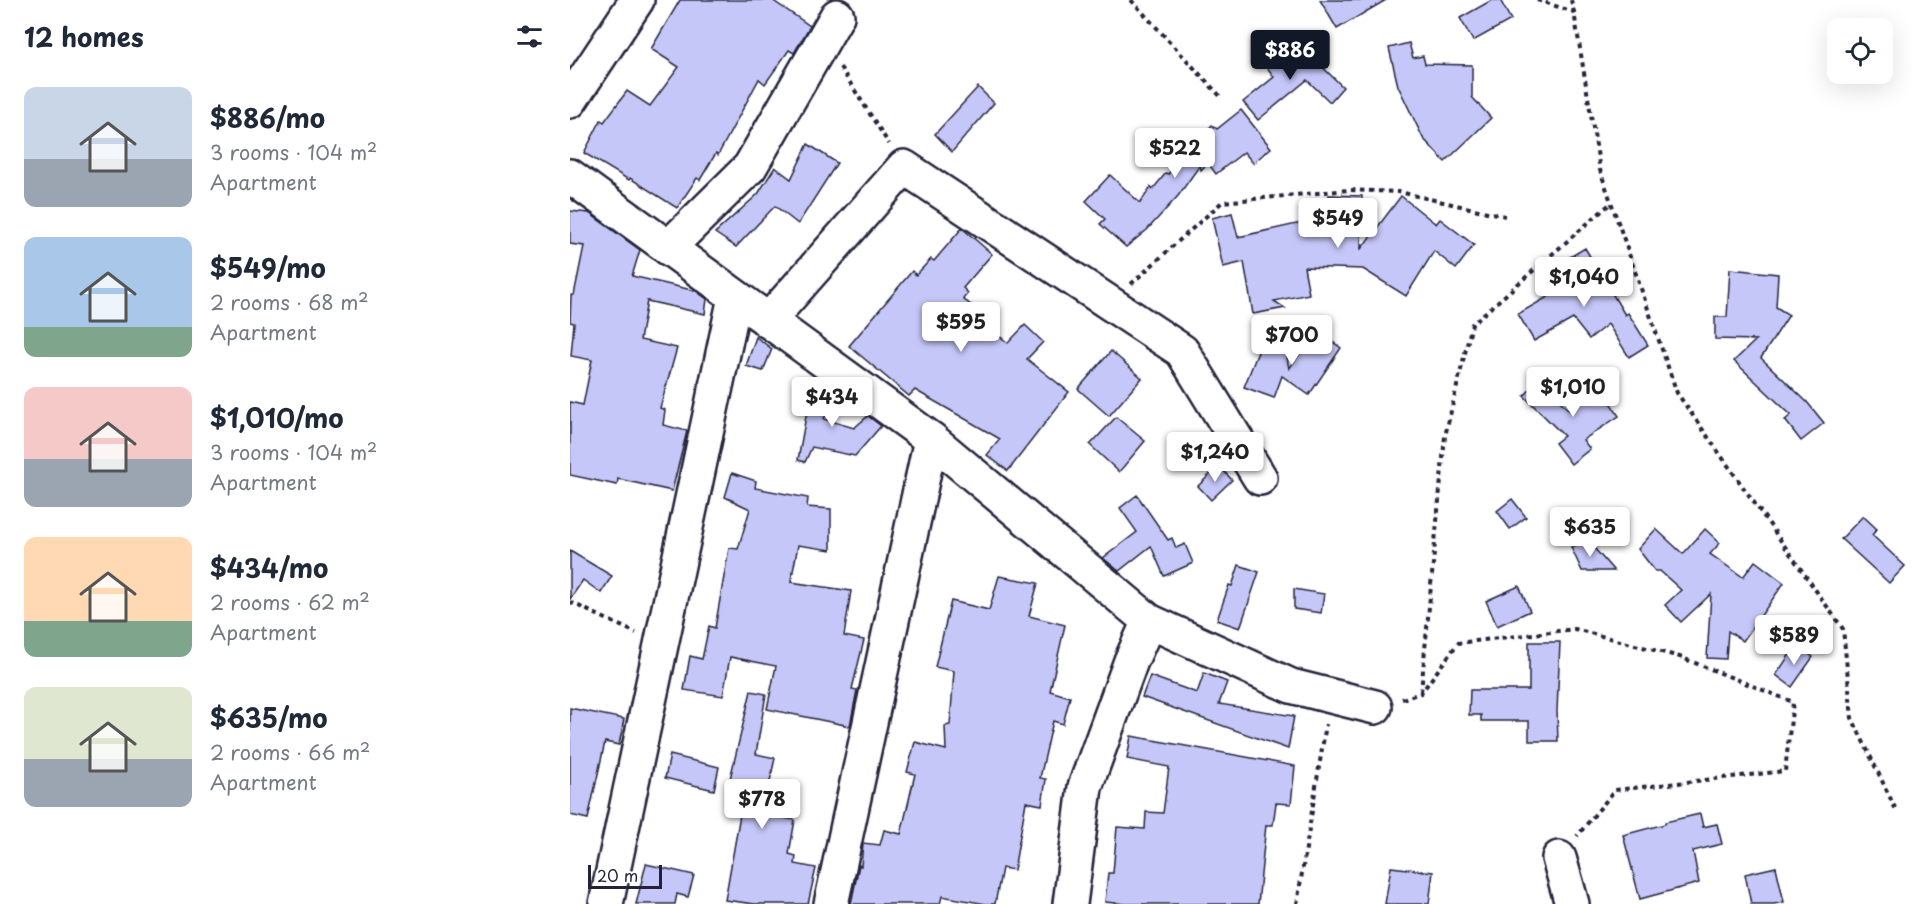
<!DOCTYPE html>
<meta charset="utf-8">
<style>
:root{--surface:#fff;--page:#f2f2f3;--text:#1f2937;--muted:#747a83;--accent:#111827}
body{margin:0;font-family:"Playpen Sans",sans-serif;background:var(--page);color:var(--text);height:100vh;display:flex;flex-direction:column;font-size:22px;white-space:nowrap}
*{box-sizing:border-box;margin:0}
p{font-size:20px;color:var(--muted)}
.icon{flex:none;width:33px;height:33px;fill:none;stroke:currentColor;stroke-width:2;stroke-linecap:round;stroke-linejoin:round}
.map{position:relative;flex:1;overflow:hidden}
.side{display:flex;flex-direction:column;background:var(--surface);width:570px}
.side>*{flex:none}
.controls{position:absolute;left:1257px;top:18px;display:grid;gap:12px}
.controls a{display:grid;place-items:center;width:66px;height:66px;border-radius:12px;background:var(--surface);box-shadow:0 6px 24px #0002;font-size:30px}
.scale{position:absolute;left:18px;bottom:15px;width:74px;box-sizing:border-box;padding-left:6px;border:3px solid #22223b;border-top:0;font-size:16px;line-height:21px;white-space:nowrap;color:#22223b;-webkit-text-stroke:4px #fff;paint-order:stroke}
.price{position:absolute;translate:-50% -51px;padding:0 14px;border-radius:6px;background:#fff;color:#222;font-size:20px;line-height:39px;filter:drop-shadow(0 2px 3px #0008)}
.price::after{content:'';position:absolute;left:50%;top:36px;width:18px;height:14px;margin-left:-9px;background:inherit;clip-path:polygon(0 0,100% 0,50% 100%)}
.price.current{background:var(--accent);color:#fff}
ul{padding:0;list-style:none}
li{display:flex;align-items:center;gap:18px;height:150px;padding:0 24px}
li span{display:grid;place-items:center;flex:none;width:168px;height:120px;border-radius:12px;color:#555}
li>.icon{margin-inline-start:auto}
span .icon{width:72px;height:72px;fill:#fffc;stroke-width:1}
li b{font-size:26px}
h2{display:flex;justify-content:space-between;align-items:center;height:72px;padding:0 24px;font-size:26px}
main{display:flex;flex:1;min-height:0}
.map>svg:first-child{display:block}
</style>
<main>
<section class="side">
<h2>12 homes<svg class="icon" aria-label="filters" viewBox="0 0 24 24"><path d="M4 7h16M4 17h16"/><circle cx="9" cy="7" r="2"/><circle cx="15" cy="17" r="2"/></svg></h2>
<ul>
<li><span style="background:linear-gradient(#c9d6e8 60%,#9aa5b1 0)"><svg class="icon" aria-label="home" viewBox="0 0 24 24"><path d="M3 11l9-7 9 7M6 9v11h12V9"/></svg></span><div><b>$886/mo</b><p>3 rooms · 104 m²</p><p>Apartment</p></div></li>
<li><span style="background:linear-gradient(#a9c7e8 75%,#7fa58c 0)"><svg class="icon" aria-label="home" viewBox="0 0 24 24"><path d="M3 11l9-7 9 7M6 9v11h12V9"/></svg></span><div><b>$549/mo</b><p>2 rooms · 68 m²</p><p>Apartment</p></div></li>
<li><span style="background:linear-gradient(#f6c9c9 60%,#9aa5b1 0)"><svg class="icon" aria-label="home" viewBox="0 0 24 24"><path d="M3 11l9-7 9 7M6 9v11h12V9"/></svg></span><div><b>$1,010/mo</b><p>3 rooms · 104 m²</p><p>Apartment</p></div></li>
<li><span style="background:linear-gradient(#ffd9b3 70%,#7fa58c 0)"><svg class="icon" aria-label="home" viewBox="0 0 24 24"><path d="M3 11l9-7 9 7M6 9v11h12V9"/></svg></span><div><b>$434/mo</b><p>2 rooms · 62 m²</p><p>Apartment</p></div></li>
<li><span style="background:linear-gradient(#dfe7d0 60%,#9aa5b1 0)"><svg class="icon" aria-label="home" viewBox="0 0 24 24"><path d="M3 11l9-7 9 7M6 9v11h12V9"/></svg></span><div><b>$635/mo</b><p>2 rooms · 66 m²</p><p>Apartment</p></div></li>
</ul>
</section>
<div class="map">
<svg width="1342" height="904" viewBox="0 0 1342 904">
<rect width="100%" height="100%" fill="#fff"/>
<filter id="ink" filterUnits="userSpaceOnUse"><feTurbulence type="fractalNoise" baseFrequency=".0167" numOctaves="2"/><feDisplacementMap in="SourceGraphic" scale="12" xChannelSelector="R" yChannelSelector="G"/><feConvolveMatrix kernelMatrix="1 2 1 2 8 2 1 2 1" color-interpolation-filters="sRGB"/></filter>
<g filter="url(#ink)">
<g fill="#c5c7f9" stroke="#22223b" stroke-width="1.5">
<path d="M110 0H202L240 26 224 53 219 50 195 84 189 79 148 155 146 153 130 180 127 178 107 208 60 178 59 180 14 153 31 120 34 122 57 91 80 106 109 67 81 49Z"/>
<path d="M750 0H816L767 29Z"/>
<path d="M922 0H930L941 20 903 41 890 18Z"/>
<path d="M839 43 843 58 853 56 855 64 902 65V97L921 118 875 162 853 138 828 86 819 48Z"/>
<path d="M713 44 728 64 738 53 773 87 760 102 737 80 688 120 673 102 704 77 692 60Z"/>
<path d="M408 87 424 103 382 152 365 134Z"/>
<path d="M671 110 701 148 683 163 674 152 646 174 638 163 631 170 630 165 608 196 577 230 556 247 530 224 535 219 516 201 540 175 570 203 581 187 583 189 596 173 598 174 642 125 647 129Z"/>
<path d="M238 144 267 163 228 224 205 206 166 247 145 233 188 194 205 167 221 179Z"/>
<path d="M759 195 792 196 791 249 831 196 866 224 870 219 904 245 886 269 864 251 836 296 793 269 734 267 739 294 704 301 715 308 683 314 674 262 653 267 642 218 662 213 668 237 758 217Z"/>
<path d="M0 211 19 213 70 250 62 276 126 291 137 299 135 314 77 301 70 340 107 348 90 408 95 410 93 425 117 431 102 491 48 479 47 485 0 475V402L13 405 22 360 1 356 4 323 0 322 1 295H4L14 246 0 244Z"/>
<path d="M392 228 422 254 393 288 398 293 393 299 405 308 401 313 438 343 455 325 473 342 457 359 499 392 438 471 417 455 430 439 345 390 339 396 279 346 342 271 346 275 361 259 364 261Z"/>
<path d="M1015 248 1055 315 1058 313 1078 345 1059 357 1038 324 1019 339 1003 319 964 341 948 314 1007 280 995 260Z"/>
<path d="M1160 269 1208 274 1206 307 1219 315 1191 358 1237 402 1254 423 1231 441 1215 420 1221 415 1164 361 1186 340 1145 339V317H1157Z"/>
<path d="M746 330 771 348 739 395 712 376 704 398 674 387 692 342 716 351 719 369Z"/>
<path d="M186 337 202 349 193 371 176 366Z"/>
<path d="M541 351 572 378 539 416 508 389Z"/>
<path d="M248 380 266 393 254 419 284 428 298 416 311 426 285 456 242 447 235 462 228 460 238 405Z"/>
<path d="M969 380 999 410 1031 389 1049 416 1013 440 1020 449 1001 464 985 443 994 436 954 396Z"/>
<path d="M546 417 575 441 549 472 520 445Z"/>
<path d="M649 466 662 480 641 500 628 486Z"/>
<path d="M162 473 186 481 185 488 238 498 237 507 261 509V550L228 545 221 582 281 591 274 636 294 640 282 689 287 690 280 726 197 709 206 666 160 657 153 696 114 690 120 656 132 659 139 626 145 628 159 548 168 549 180 509 155 497Z"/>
<path d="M567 495 598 540 602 538 606 548 615 544 623 563 594 576 581 546 549 571 533 558 567 532 550 508Z"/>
<path d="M942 499 956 517 940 529 927 511Z"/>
<path d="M1293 516 1307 529 1302 535 1335 566 1319 583 1271 539Z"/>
<path d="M1086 529 1113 554 1135 529 1150 543 1140 554 1173 577 1185 561 1214 583 1173 641 1158 631 1156 659 1137 658 1141 594 1111 622 1095 605 1111 590 1090 571H1085L1068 549Z"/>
<path d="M1018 541 1044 571H1012L1001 547Z"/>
<path d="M0 551 42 576 31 593 13 580 0 599Z"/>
<path d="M669 565 689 572 670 628 647 620 659 585 662 586Z"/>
<path d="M429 576 468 583 459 616 495 625 480 691 500 697 493 724 483 721 470 778 476 779 472 805 456 802 444 870 432 868 425 904H416L372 896 370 904H281L289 865 291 866 293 843 310 845 314 830 331 834 345 774 337 772 345 742 376 750 375 726 380 725 384 671 365 667 381 601 419 610Z"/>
<path d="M949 586 960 611 927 626 916 601Z"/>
<path d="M724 589 754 594 751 613 724 609Z"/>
<path d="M959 642H990L987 711 988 741H959V721H911V715H899L900 690H959Z"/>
<path d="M1226 645 1243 657 1222 687 1206 675Z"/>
<path d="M634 673 657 682 649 704 724 716 718 749 572 697 580 676 627 693Z"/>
<path d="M181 691 196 694 186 754 205 758 193 814 225 820 219 854 226 856 225 864 246 868 238 904H185L155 900 175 786 159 783Z"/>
<path d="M0 708 54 719 49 745 35 742 18 819 0 815Z"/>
<path d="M561 736 725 766 721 804 706 803 703 825H696L688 904H556L535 902 538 873H543L547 827 575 829 576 812 593 813 599 767 557 759Z"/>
<path d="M100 755 149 767 144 790 95 778Z"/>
<path d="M1130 814 1133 827 1147 824 1152 844 1123 851 1129 883 1070 899 1053 835 1095 824V822Z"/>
<path d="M76 864 124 875 118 897 107 894 105 904H66Z"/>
<path d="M821 867 863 872 859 904H815Z"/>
<path d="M1206 867 1214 902 1204 904H1181L1175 874Z"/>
</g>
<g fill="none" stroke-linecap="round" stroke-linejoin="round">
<g stroke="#22223b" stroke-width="38">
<g id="minor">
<path d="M0 101 67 0"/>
<path d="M0 176 361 439 579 621 721 686 805 707"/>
<path d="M98 248 180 167 267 16"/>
<path d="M198 321 334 167 612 351 690 478"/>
<path d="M989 858 1002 904"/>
<path d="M36 904 165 297"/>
<path d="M261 904 361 439"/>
<path d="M500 904 515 787 561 661 579 621"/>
</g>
</g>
<g stroke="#22223b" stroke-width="4" stroke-dasharray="4.5 4.5" stroke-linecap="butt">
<path d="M561 0 651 97"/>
<path d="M967 0 1004 12 1030 170 1107 393 1273 629 1282 718 1326 810"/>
<path d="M1001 0 1004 12"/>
<path d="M270 67 319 144"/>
<path d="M561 284 652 202 778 190 829 192 935 216"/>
<path d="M0 602 66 633"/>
<path d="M851 692 875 436 902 324 1041 203"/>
<path d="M832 699 851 693 888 643 1005 629 1110 657 1223 702 1215 771 1045 790 1007 836"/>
<path d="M727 904 756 724"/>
</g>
<use href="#minor" stroke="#fff" stroke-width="33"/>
</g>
</g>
</svg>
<div class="controls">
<a><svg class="icon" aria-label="locate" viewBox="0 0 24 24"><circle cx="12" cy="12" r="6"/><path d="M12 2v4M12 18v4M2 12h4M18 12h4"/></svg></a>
</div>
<div class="scale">20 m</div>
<b class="price current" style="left:720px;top:81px">$886</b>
<b class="price" style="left:605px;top:179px">$522</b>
<b class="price" style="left:768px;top:249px">$549</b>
<b class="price" style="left:1014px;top:308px">$1,040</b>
<b class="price" style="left:391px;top:353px">$595</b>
<b class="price" style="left:722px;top:366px">$700</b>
<b class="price" style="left:1003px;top:418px">$1,010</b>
<b class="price" style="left:262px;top:428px">$434</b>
<b class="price" style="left:645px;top:483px">$1,240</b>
<b class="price" style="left:1020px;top:558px">$635</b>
<b class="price" style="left:1224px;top:666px">$589</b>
<b class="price" style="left:192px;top:830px">$778</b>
</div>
</main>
